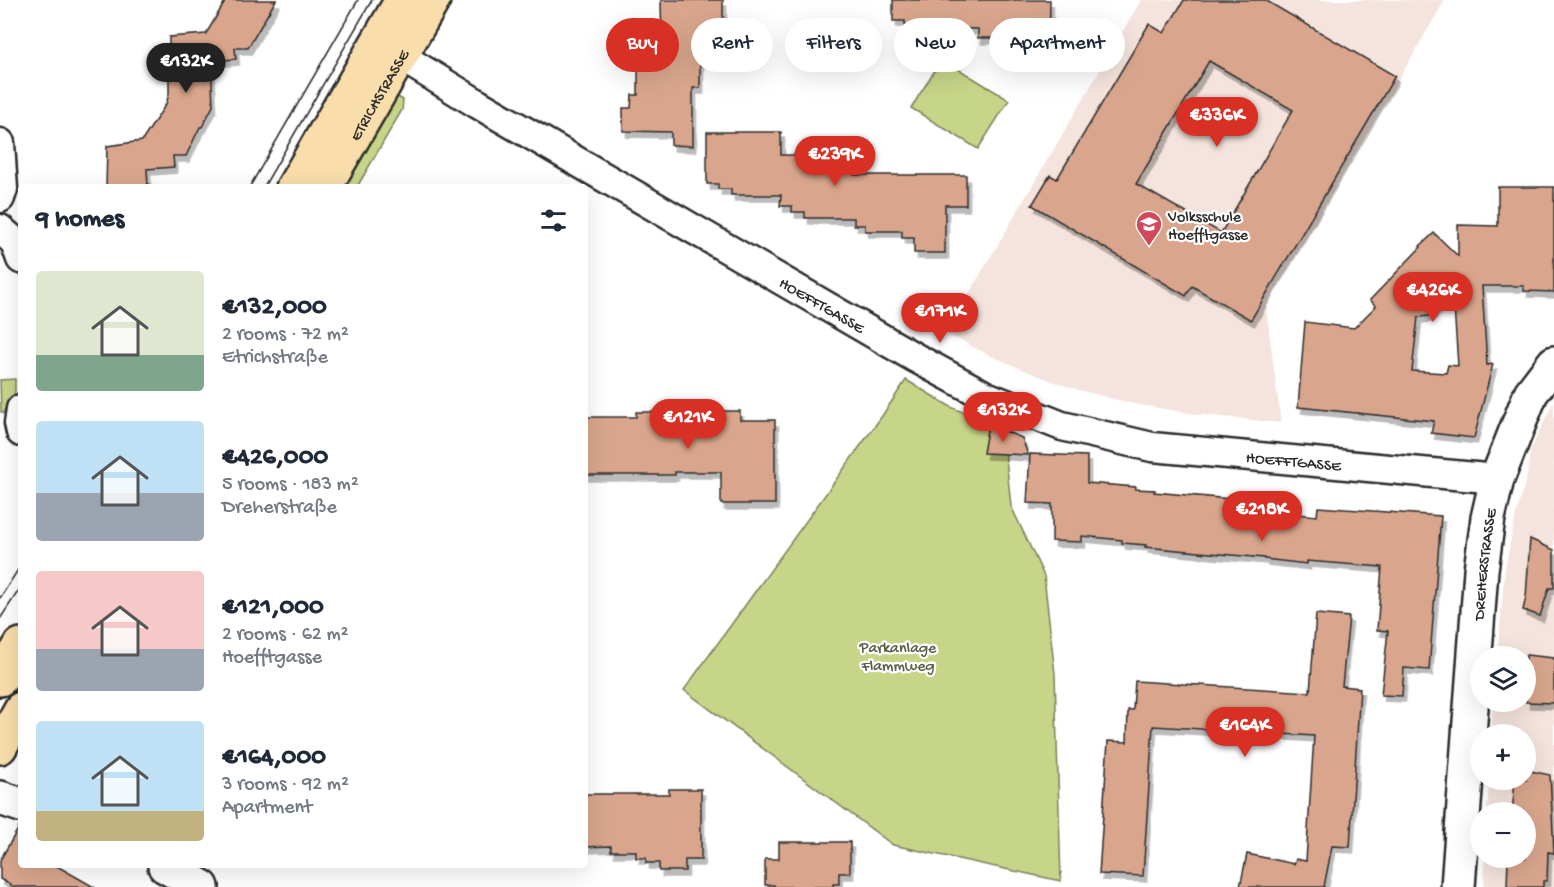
<!DOCTYPE html>
<meta charset="utf-8">
<style>
:root{--surface:#fff;--page:#f6f6f7;--text:#1f2937;--muted:#747a83;--accent:#d93025}
body{margin:0;font-family:"Gochi Hand",sans-serif;background:var(--page);color:var(--text);height:100vh;display:flex;flex-direction:column;font-size:22px;white-space:nowrap}
*{box-sizing:border-box;margin:0}
p{font-size:20px;color:var(--muted)}
.icon{flex:none;width:33px;height:33px;fill:none;stroke:currentColor;stroke-width:2;stroke-linecap:round;stroke-linejoin:round}
.map{position:relative;flex:1;overflow:hidden}
.details{position:absolute;left:18px;top:184px;width:570px;height:684px;display:flex;flex-direction:column;background:var(--surface);border-radius:6px;box-shadow:0 6px 24px #0002}
.details>*{flex:none}
.top-card{position:absolute;left:606px;top:18px;width:570px;height:54px;display:flex;gap:12px}
.tools{position:absolute;left:1470px;top:646px;display:grid;gap:12px}
.tools a{display:grid;place-items:center;width:66px;height:66px;border-radius:50%;background:var(--surface);box-shadow:0 6px 24px #0002;font-size:30px}
.price{position:absolute;translate:-50% -51px;padding:0 14px;border-radius:21px;background:var(--accent);color:#fff;font-size:20px;line-height:39px;filter:drop-shadow(0 2px 3px #0008)}
.price::after{content:'';position:absolute;left:50%;top:36px;width:18px;height:14px;margin-left:-9px;background:inherit;clip-path:polygon(0 0,100% 0,50% 100%)}
.price.active{background:#222;color:#fff}
ul{padding:0;list-style:none}
li{display:flex;align-items:center;gap:18px;height:150px;padding:0 18px}
li span{display:grid;place-items:center;flex:none;width:168px;height:120px;border-radius:6px;color:#555}
li>.icon{margin-inline-start:auto}
span .icon{width:72px;height:72px;fill:#fffc;stroke-width:1}
li b{font-size:26px}
h2{display:flex;justify-content:space-between;align-items:center;height:72px;padding:0 18px;font-size:26px}
.tag{padding:0 21px;border-radius:27px;background:var(--surface);box-shadow:0 6px 24px #0002;font-size:21px;line-height:54px}
.tag.active{background:var(--accent);color:#fff}
.map>svg:first-child{display:block}
</style>
<div class="map">
<svg width="1554" height="887" viewBox="0 0 1554 887">
<defs>
<filter id="shadow"><feDropShadow dx="3.5" dy="6" stdDeviation="0" flood-color="#0004"/></filter>
</defs>
<rect width="100%" height="100%" fill="#fff"/>
<filter id="ink" filterUnits="userSpaceOnUse"><feTurbulence type="fractalNoise" baseFrequency=".0167" numOctaves="2"/><feDisplacementMap in="SourceGraphic" scale="12" xChannelSelector="R" yChannelSelector="G"/><feConvolveMatrix kernelMatrix="1 2 1 2 8 2 1 2 1" color-interpolation-filters="sRGB"/></filter>
<g filter="url(#ink)">
<g fill="#f4e4dd">
<path d="M1141 0H1445L1266 307 1281 423 1195 414 1134 404 1082 391 1041 377 989 355 946 333Z"/>
<path d="M1554 401V887H1484L1485 858H1526V813H1487L1489 780H1526V735H1491L1492 717 1493 702H1526V657H1497L1505 568 1516 515 1527 476 1530 451Z"/>
</g>
<g fill="#c7d589" stroke="#79805a" stroke-width="1.5">
<path d="M942 59 1009 100 978 149 911 108Z"/>
<path d="M396 96 403 100 402 110 357 187 338 188 393 97Z"/>
<path d="M15 379V392L9 415 1 412 0 380Z"/>
<path d="M906 380 951 407 1003 430 1011 506 1044 576 1055 674 1061 881 893 845 684 690 882 416Z"/>
</g>
<g fill="#d9a68d" stroke="#2b2b2b" stroke-width="1.5" fill-rule="evenodd" filter="url(#shadow)">
<path d="M226 0H276L248 48H235L236 59 211 61 213 106 202 127H200L186 156H173L174 167 147 169 148 188H106L107 146 142 141 166 104 169 94V37L206 34Z"/>
<path d="M661 0H723V24H717V48H700V88H693V146L671 145V132L623 131V108H631L632 95H638V59H644V48H662Z"/>
<path d="M893 0H1050L1049 52H1025V45H1013V38H978V29L905 28V21H893Z"/>
<path d="M1184 0H1265L1395 76 1251 320 1192 286 1186 296 1032 205 1050 175 1057 179 1149 24 1164 33ZM1209 61 1293 110 1221 233 1136 184Z"/>
<path d="M707 132H781V155H855L854 175H966V205H945V253H914V238H902V231H865V225H854V218H805V212H792V206H780L781 195H731V189H718V184H707Z"/>
<path d="M1498 187H1554V292L1524 291V286H1482L1487 365 1493 364 1474 438 1431 433 1434 421 1298 407 1305 322 1354 328 1376 306 1370 300 1421 247 1420 246 1434 233 1458 256V225L1498 226ZM1453 292 1458 366 1448 365 1446 373 1412 371 1418 317 1429 316Z"/>
<path d="M695 411H740V420H775V504H721V472H675V475H585V417H636V412H695Z"/>
<path d="M988 424 1022 438 1028 455 983 453Z"/>
<path d="M1030 454 1087 456V483L1136 487 1135 489 1155 490 1154 492 1263 502V505L1279 506 1278 512 1317 516 1318 507 1441 516 1429 670 1404 668 1402 696 1381 695 1388 631 1377 630 1382 567 1307 561V564L1264 559V558L1145 547 1146 545 1122 543V540L1082 536V542L1052 541V504L1027 503Z"/>
<path d="M1530 539 1554 550V588H1549L1540 616 1523 610 1526 597Z"/>
<path d="M1316 614 1349 617 1342 686 1360 688 1350 847 1332 846 1324 887H1240L1247 854 1294 864 1296 859 1306 861 1314 736 1153 726 1143 876 1099 874 1108 741 1127 742 1128 710H1133L1135 681 1310 692Z"/>
<path d="M1526 655 1554 658V703L1526 702Z"/>
<path d="M1526 770 1550 775 1554 853 1548 852 1547 881H1543V887H1507L1508 858H1526V813H1512L1515 780H1526Z"/>
<path d="M669 789H701V860H685V871H659V863H646V858H636V851H611V846L585 847V794H669Z"/>
<path d="M21 824V866H57L94 887H14L0 879V860Z"/>
<path d="M779 842H850V873H839V884H833V887H774V885H765V859H779Z"/>
</g>
<g fill="none" stroke-linecap="round" stroke-linejoin="round">
<g stroke="#2b2b2b" stroke-width="33">
<g id="minor">
<path id="s1" d="M400 56 478 104 914 357 986 396 1062 426 1152 447 1497 479"/>
<path d="M0 143 3 189 0 198"/>
<path d="M0 229 15 242 21 259"/>
<path d="M21 409 19 423 21 432"/>
</g>
</g>
<g stroke="#2b2b2b" stroke-width="38">
<g id="tertiary">
<path id="s2" d="M1458 887 1481 570 1488 518 1497 479 1531 393 1554 363"/>
</g>
</g>
<g stroke="#2b2b2b" stroke-width="38">
<g id="secondary">
<path d="M0 798 21 805"/>
<path d="M165 866 202 887"/>
</g>
</g>
<g stroke="#2b2b2b" stroke-width="38">
<g id="primary">
<path d="M293 188 402 0"/>
<path id="s3" d="M324 188 433 0"/>
<path d="M0 679 21 645"/>
<path d="M0 747 21 709"/>
</g>
</g>
<use href="#minor" stroke="#fff" stroke-width="28"/>
<use href="#tertiary" stroke="#fff" stroke-width="33"/>
<use href="#secondary" stroke="#fff" stroke-width="33"/>
<use href="#primary" stroke="#f9deab" stroke-width="33"/>
<g stroke="#2b2b2b" stroke-width="1.5">
<path d="M249 188 358 0"/>
<path d="M263 188 372 0"/>
<path d="M0 598 21 565"/>
<path d="M0 619 21 587"/>
</g>
</g>
</g>
<defs>
<g id="school-pin" transform="scale(1.35)"><path d="M0 17L-7.5 6A9.5 9.5 0 1 1 7.5 6Z" fill="#d1495b" stroke="#fff"/><path d="M0-5L7-2L0 1L-7-2ZM-4 1L0 2.5L4 1V4Q0 6-4 4Z" fill="#fff"/></g>
</defs>
<g fill-rule="evenodd">
<use href="#school-pin" x="1149" y="224"/>
</g>
<g text-anchor="middle" stroke-width="4.5" stroke-linejoin="round" paint-order="stroke">
<g font-size="16" fill="#2b2b2b" stroke="#fff">
<text dy="6" stroke="none"><textPath href="#s3" startOffset="108">ETRICHSTRASSE</textPath></text>
<text dy="6" stroke="none"><textPath href="#s1" startOffset="490">HOEFFTGASSE</textPath></text>
<text dy="6" stroke="none"><textPath href="#s1" startOffset="994">HOEFFTGASSE</textPath></text>
<text dy="6" stroke="none"><textPath href="#s2" startOffset="324">DREHERSTRASSE</textPath></text>
</g>
<g font-size="16" fill="#2b2b2b" stroke="#fff" text-anchor="start">
<text x="1168" y="221">Volksschule<tspan x="1168" dy="18">Hoefftgasse</tspan></text>
</g>
<g font-size="16" fill="#5a5e47" stroke="#fff">
<text x="898" y="652">Parkanlage<tspan x="898" dy="18">Flammweg</tspan></text>
</g>
</g>
</svg>
<div class="tools">
<a><svg class="icon" aria-label="layers" viewBox="0 0 24 24"><path d="M12 4l9 5-9 5-9-5zM3 14l9 5 9-5"/></svg></a>
<a>+</a>
<a>−</a>
</div>
<b class="price active" style="left:186px;top:94px">€132K</b>
<b class="price" style="left:1217px;top:148px">€336K</b>
<b class="price" style="left:835px;top:187px">€239K</b>
<b class="price" style="left:1433px;top:323px">€426K</b>
<b class="price" style="left:940px;top:344px">€171K</b>
<b class="price" style="left:1003px;top:443px">€132K</b>
<b class="price" style="left:688px;top:450px">€121K</b>
<b class="price" style="left:1262px;top:542px">€218K</b>
<b class="price" style="left:1245px;top:758px">€164K</b>
<div class="top-card">
<a class="tag active">Buy</a>
<a class="tag">Rent</a>
<a class="tag">Filters</a>
<a class="tag">New</a>
<a class="tag">Apartment</a>
</div>
<section class="details">
<h2>9 homes<svg class="icon" aria-label="filters" viewBox="0 0 24 24"><path d="M4 7h16M4 17h16"/><circle cx="9" cy="7" r="2"/><circle cx="15" cy="17" r="2"/></svg></h2>
<ul>
<li><span style="background:linear-gradient(#dfe7d0 70%,#7fa58c 0)"><svg class="icon" aria-label="home" viewBox="0 0 24 24"><path d="M3 11l9-7 9 7M6 9v11h12V9"/></svg></span><div><b>€132,000</b><p>2 rooms · 72 m²</p><p>Etrichstraße</p></div></li>
<li><span style="background:linear-gradient(#bfe0f5 60%,#9aa5b1 0)"><svg class="icon" aria-label="home" viewBox="0 0 24 24"><path d="M3 11l9-7 9 7M6 9v11h12V9"/></svg></span><div><b>€426,000</b><p>5 rooms · 183 m²</p><p>Dreherstraße</p></div></li>
<li><span style="background:linear-gradient(#f6c9c9 65%,#9aa5b1 0)"><svg class="icon" aria-label="home" viewBox="0 0 24 24"><path d="M3 11l9-7 9 7M6 9v11h12V9"/></svg></span><div><b>€121,000</b><p>2 rooms · 62 m²</p><p>Hoefftgasse</p></div></li>
<li><span style="background:linear-gradient(#bfe0f5 75%,#c2b280 0)"><svg class="icon" aria-label="home" viewBox="0 0 24 24"><path d="M3 11l9-7 9 7M6 9v11h12V9"/></svg></span><div><b>€164,000</b><p>3 rooms · 92 m²</p><p>Apartment</p></div></li>
</ul>
</section>
</div>
